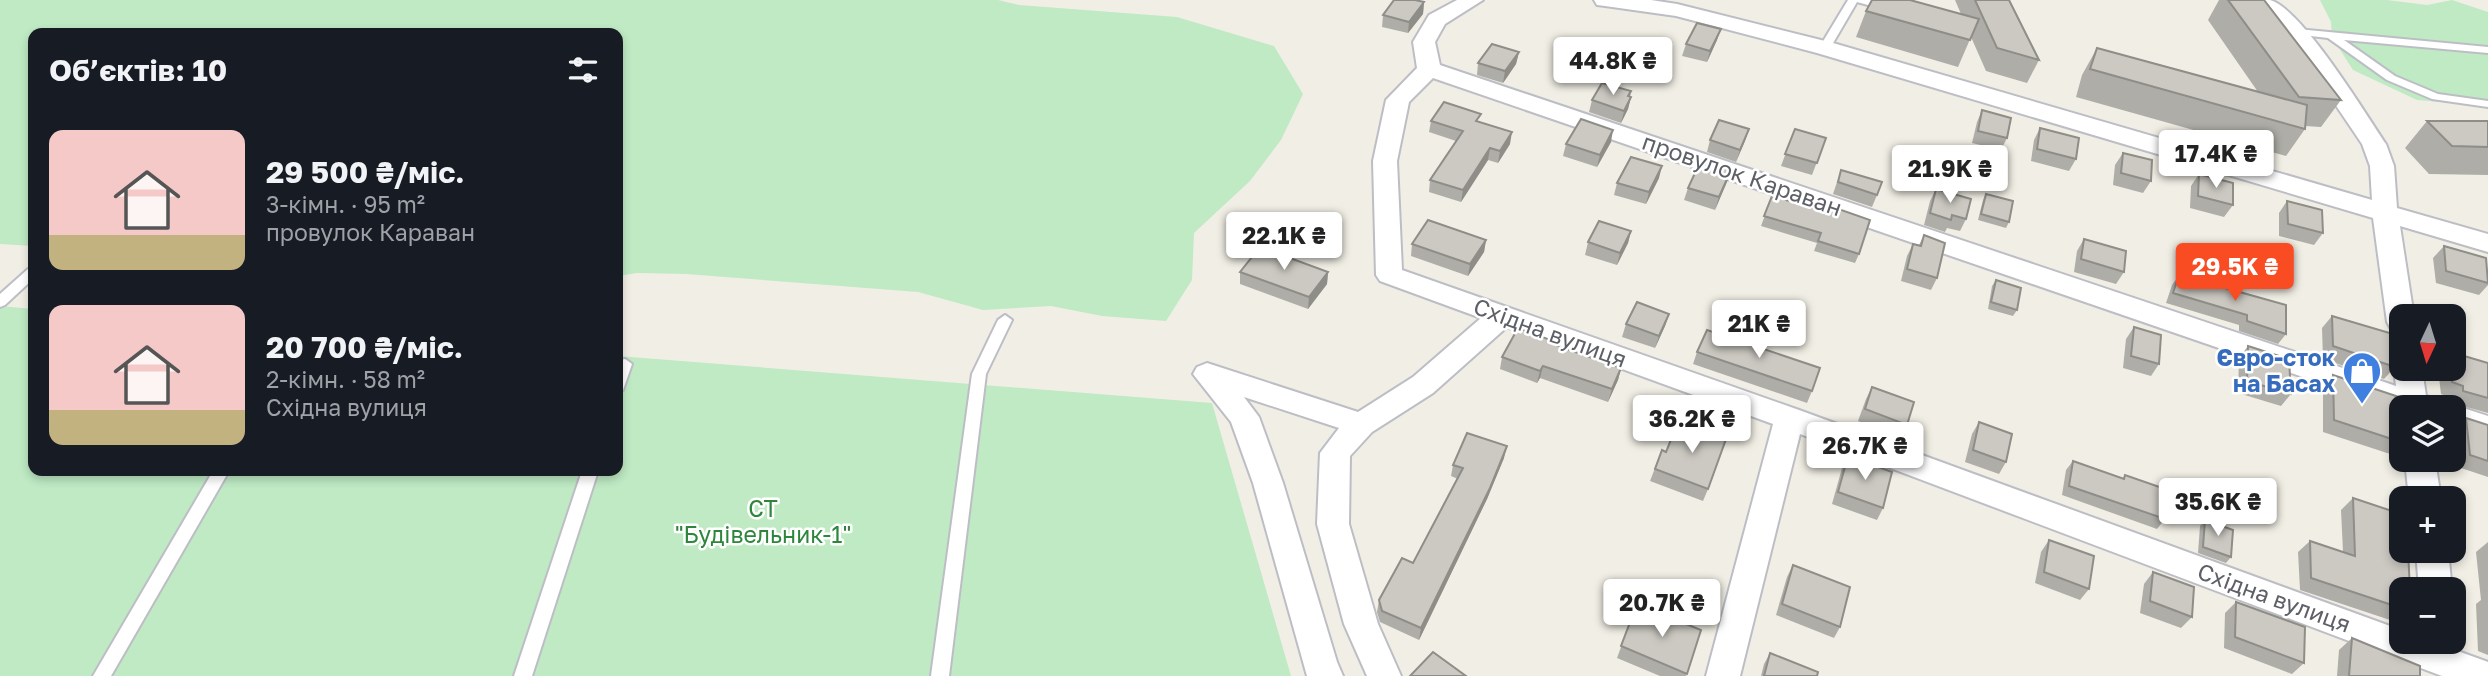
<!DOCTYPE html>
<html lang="uk">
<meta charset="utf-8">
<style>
:root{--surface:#171b24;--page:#20242c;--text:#f1f3f6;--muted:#9ea1a6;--accent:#f94c22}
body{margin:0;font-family:"Golos Text",sans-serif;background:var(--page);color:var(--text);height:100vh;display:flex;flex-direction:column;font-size:26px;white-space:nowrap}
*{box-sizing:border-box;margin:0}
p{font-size:23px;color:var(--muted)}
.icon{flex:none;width:38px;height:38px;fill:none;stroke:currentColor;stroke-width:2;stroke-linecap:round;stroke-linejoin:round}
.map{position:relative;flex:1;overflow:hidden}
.drawer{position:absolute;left:28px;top:28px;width:595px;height:448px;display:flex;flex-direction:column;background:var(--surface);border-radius:14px;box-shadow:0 4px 10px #0003}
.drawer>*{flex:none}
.needle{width:46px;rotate:184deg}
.fabs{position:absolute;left:2389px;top:304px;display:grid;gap:14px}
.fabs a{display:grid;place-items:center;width:77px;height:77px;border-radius:14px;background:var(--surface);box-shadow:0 4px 10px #0003;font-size:35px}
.price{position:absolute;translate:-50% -60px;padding:0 16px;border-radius:7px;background:#fff;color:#222;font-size:23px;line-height:46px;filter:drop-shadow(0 2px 4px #0008)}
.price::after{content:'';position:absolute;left:50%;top:42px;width:21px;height:16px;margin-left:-10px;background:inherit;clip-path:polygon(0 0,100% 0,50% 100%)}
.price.on{background:var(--accent);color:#fff}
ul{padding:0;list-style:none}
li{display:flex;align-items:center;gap:21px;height:175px;padding:0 21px}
li span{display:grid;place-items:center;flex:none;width:196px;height:140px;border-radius:14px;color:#555}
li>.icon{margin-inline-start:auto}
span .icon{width:84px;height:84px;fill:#fffc;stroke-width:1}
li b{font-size:30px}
h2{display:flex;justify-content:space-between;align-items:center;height:84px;padding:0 21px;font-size:30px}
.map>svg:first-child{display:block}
</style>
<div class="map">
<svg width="2488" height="676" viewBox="0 0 2488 676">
<rect width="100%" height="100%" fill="#f1efe5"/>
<g fill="#bfeac4">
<path d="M0 0H998L1019 5 1177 17 1274 46 1303 94 1281 140 1250 181 1194 233 1192 280 1166 321 1102 316 1051 306 983 310 918 292 686 274 637 273 618 276V33H33V246L0 244Z"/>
<path d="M2320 0H2387L2427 5 2452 0 2488 12V106L2417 100 2353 70 2332 37 2331 22Z"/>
<path d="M0 306 33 309V471H618V356L1212 403 1291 676H0Z"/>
</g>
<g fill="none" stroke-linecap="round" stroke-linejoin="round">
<g stroke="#bdbec5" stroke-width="4">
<g id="service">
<path d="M1848 0H1872L1891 7 1886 10 1857 2 1829 50H1821L1819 48Z"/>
<path d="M2297 29 2488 47V53L2344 40 2395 76 2438 94 2488 101V107L2432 99 2387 80 2328 38 2293 34 2292 32Z"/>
<path d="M33 267V279L5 305 0 307V294L28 269Z"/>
<path d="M1005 315 1012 320 986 374 949 676H931L972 374 998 320Z"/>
<path d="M625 359 632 364 623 390 618 391V364L620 360Z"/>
<path d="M213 471H229L111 676H93Z"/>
<path d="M582 471H598L532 676H514Z"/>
</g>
</g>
<g stroke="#bdbec5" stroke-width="4">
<g id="minor">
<path d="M1457 0H1483L1445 24 1435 42 1440 65 2396 386 2394 369 2401 361V369H2422L2426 396 2438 400 2443 408H2401V413L2399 410 1433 78 1409 102 1397 161 1402 270 1799 410 2401 630V642H2433L2488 662V676H2442L1800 434 1740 676H1706L1773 424 1507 327 1433 393 1372 432 1350 456 1349 524 1378 624 1401 676H1367L1344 624 1317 524 1320 453 1339 428 1244 397 1259 417 1283 483 1337 662 1343 676H1307L1253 483 1231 422 1193 374 1197 367 1207 363 1358 412 1413 377 1481 318 1380 281 1376 275 1373 161 1386 100 1417 68 1413 42 1429 15Z"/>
<path d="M1594 0H1651L1677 4 1833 43 2372 200 2370 166 2362 144 2289 36 2266 16 2242 0C2251 0 2262 0 2270 0 2302 9 2365 113 2386 144L2394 166 2397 208 2488 234V252L2400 226 2414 317H2401V332L2391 329 2387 322 2373 218 1817 53 1676 16 1605 6 1597 5Z"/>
<path d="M2454 405 2488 416V439L2454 427V408H2445Z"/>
<path d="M2405 460H2435L2441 499H2409Z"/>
<path d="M2416 551H2448L2452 590H2419Z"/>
</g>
</g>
<use href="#service" fill="#fff" fill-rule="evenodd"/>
<use href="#minor" fill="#fff" fill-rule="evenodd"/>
</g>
<g fill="#afada7">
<path d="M1955 0H2009L2039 60 2027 83 1986 71 1971 37 1958 67 1856 37 1866 11 1961 14Z"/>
<path d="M2219 0H2264L2341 100 2321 127 2305 126V129L2286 156 2076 97 2082 75 2097 48 2258 92 2208 20Z"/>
<path d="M1424 2 1423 14 1408 33 1382 27 1383 15Z"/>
<path d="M1717 40 1707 62 1682 56 1686 44Z"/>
<path d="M1519 52 1516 64 1503 83 1477 75 1478 63Z"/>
<path d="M1631 91 1630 97H1631L1628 109 1621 123 1589 112 1592 100Z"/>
<path d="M1982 110 2007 138 2001 150 1972 143 1977 122Z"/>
<path d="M1431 121 1480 122 1510 144 1498 163 1488 160 1461 202 1429 192 1430 180 1456 141 1429 132Z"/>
<path d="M2427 121H2488V175L2429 174 2405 148Z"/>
<path d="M2040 128 2076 159 2069 171 2031 161 2034 140Z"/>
<path d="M1749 129 1736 162 1707 152 1710 140Z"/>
<path d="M1795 129 1826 138 1812 175 1781 166Z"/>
<path d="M1611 142 1597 167 1563 156 1566 144Z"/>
<path d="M2123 153 2151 181 2143 193 2113 185 2115 165Z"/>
<path d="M1731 170 1715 210 1684 200 1688 188Z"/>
<path d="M1841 170 1877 195 1872 207 1833 194Z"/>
<path d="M2199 174 2233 205 2224 217 2190 208 2191 186Z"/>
<path d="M1659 178 1646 204 1614 195 1617 183Z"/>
<path d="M1936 189 1966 219 1960 231 1947 228 1945 232 1924 225 1930 201Z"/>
<path d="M1986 194 2009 222 2006 228 1978 220 1983 200Z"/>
<path d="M1772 196 1859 254 1855 263 1814 251 1817 243 1761 226Z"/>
<path d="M2287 201 2323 233 2314 245 2279 236V213Z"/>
<path d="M1631 231 1628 243 1617 265 1585 255 1588 242Z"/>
<path d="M1924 235 1937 278 1931 290 1901 281 1907 256 1913 244 1919 245Z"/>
<path d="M2084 239 2124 272 2116 284 2074 272 2077 251Z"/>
<path d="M1486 240 1484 252 1468 276 1411 256 1412 244Z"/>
<path d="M2444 246 2488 270V285L2479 295 2436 283 2433 258Z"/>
<path d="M1240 272H1328L1327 284 1308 309 1240 284Z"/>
<path d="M2179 275 2286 334 2278 344 2239 331V325L2166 303 2172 285Z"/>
<path d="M1996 280 2017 310 2013 316 1988 309 1992 286Z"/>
<path d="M1669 314 1665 326 1655 348 1622 337 1626 324Z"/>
<path d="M2332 316 2395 367 2384 379 2323 359 2322 328Z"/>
<path d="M2134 327 2159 364 2151 376 2123 368 2126 339Z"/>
<path d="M1556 342 1555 345 1621 368 1618 380 1608 402 1540 378 1537 383 1500 369 1502 357Z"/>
<path d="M2248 346 2291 394 2281 406 2238 393 2239 358Z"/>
<path d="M1697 352 1812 391 1807 403 1693 364Z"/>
<path d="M2488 363V413L2452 403 2451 398 2441 394 2438 369H2454Z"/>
<path d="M2333 375 2401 427V443L2390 454 2323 432V387Z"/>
<path d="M1872 387 1907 425 1901 437 1858 421 1866 399Z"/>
<path d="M2466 418 2488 425V477L2458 467 2454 430Z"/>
<path d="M1979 422 2006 462 1999 474 1965 462 1972 434Z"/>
<path d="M1662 450 1666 452 1708 489 1703 501 1650 481Z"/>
<path d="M1848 456 1883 508 1877 520 1832 504 1842 468Z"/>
<path d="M1504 458 1487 499 1419 640 1380 622 1377 612 1379 600 1413 563 1458 479 1451 476 1453 465Z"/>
<path d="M2073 461 2123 478 2125 475 2165 519 2157 529 2062 495 2066 470Z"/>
<path d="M2353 498 2401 590V621L2399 623 2300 590 2298 552 2310 541 2343 552 2341 510Z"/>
<path d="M2205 520 2231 557 2226 563 2198 553 2200 526Z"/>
<path d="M2049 540 2089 589 2080 600 2035 583 2041 552Z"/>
<path d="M2488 542V655L2478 651 2476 604 2481 600 2476 552Z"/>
<path d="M1793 565 1840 627 1834 638 1776 615 1787 577Z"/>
<path d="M2153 572 2192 617 2181 628 2140 613 2144 584Z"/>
<path d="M2236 602 2304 663 2292 674 2224 648 2225 613Z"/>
<path d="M1637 604 1701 630 1686 676H1660L1617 658Z"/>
<path d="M2352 638 2420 676H2337L2339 650Z"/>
<path d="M1770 653 1817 676H1761L1764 664Z"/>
</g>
<g fill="#8f8d88">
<path d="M1424 2 1423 14 1408 33 1409 22Z"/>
<path d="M1721 29 1717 40 1707 62 1710 51Z"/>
<path d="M1519 52 1516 64 1503 83 1505 71Z"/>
<path d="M1631 91 1628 103 1631 97 1628 109 1621 123 1628 96Z"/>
<path d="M1749 129 1745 141 1736 162 1740 150Z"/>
<path d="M1613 130 1611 142 1597 167 1600 155Z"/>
<path d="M1512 132 1510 144 1498 163 1500 151Z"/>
<path d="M1490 148 1488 160 1461 202 1463 190Z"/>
<path d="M1662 166 1659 178 1646 204 1649 192Z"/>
<path d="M1731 170 1727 182 1715 210 1719 197Z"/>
<path d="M1631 231 1628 243 1617 265 1620 253Z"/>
<path d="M1486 240 1484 252 1468 276 1470 264Z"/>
<path d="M1328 272 1327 284 1308 309 1309 297Z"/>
<path d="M1669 314 1665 326 1655 348 1659 336Z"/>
<path d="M1543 366 1540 378 1537 383 1540 371Z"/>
<path d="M1621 368 1618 380 1608 402 1612 389Z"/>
<path d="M1507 446 1504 458 1487 499 1419 640 1421 628Z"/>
</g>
<g fill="#ccc9c2" stroke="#8f8d88" stroke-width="2">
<path d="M1394 0H1415L1424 2 1409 22 1383 15Z"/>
<path d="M1872 0H1910L1979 19 1970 40 1866 11Z"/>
<path d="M1975 0H2009L2039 60 1997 48Z"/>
<path d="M2228 0H2264L2341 100 2299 97Z"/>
<path d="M1697 23 1721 29 1710 51 1686 44Z"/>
<path d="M1492 44 1519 52 1505 71 1478 63Z"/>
<path d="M2097 48 2307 105 2305 129 2090 69Z"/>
<path d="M1602 83 1631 91 1628 96 1631 97 1624 111 1592 100Z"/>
<path d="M1444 102 1481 114 1476 121 1512 132 1500 151 1490 148 1463 190 1430 180 1463 131 1431 121Z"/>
<path d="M1982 110 2011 118 2007 138 1978 131Z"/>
<path d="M1581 119 1613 130 1600 155 1566 144Z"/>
<path d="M1719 120 1749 129 1740 150 1710 140Z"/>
<path d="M2427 121H2488V147L2452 146Z"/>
<path d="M2040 128 2079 138 2076 159 2037 149Z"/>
<path d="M1795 129 1826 138 1817 163 1785 154Z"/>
<path d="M2123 153 2152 160 2151 181 2121 173Z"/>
<path d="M1631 157 1662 166 1649 192 1617 183Z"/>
<path d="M1701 160 1731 170 1719 197 1688 188Z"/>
<path d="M1841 170 1882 182 1877 195 1838 182Z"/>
<path d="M2199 174 2233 183V205L2198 196Z"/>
<path d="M1936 189 1971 199 1966 219 1952 215 1951 220 1930 213Z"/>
<path d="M1986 194 2013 201 2009 222 1981 214Z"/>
<path d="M1772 196 1828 212 1830 206 1870 220 1859 254 1818 241 1821 233 1764 216Z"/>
<path d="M2287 201 2322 210 2323 233 2288 224Z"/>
<path d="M1428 220 1486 240 1470 264 1412 244Z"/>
<path d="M1599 221 1631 231 1620 253 1588 242Z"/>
<path d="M1924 235 1945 243 1937 278 1907 269 1913 244 1921 246Z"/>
<path d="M2084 239 2126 251 2124 272 2081 259Z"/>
<path d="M2444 246 2486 258 2488 283 2446 271Z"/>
<path d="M1260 247 1328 272 1309 297 1240 272Z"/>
<path d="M2179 275 2286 305V334L2247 321V315L2173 293Z"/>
<path d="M1996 280 2021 288 2017 310 1991 302Z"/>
<path d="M1637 302 1669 314 1659 336 1626 324Z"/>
<path d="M2332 316 2393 334 2395 367 2333 346Z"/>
<path d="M2134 327 2161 335 2159 364 2131 356Z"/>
<path d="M1518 328 1556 342 1555 345 1621 368 1612 389 1543 366 1540 371 1502 357Z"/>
<path d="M1707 330 1820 368 1812 391 1697 352Z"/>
<path d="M2248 346 2289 359 2291 394 2247 381Z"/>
<path d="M2454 353 2488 363V398L2463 391V386L2452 382 2451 369H2454Z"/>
<path d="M2333 375 2399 397 2401 442 2334 420Z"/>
<path d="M1872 387 1914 402 1907 425 1865 409Z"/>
<path d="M2466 418 2488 425V461L2470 455Z"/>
<path d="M1678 422 1726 439 1708 489 1655 469 1662 450 1666 452Z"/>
<path d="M1979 422 2012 434 2006 462 1973 450Z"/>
<path d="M1467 433 1507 446 1490 488 1421 628 1382 611 1379 600 1402 558 1413 563 1463 468 1453 465Z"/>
<path d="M1848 456 1892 472 1883 508 1838 492Z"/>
<path d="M2073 461 2124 479 2125 475 2168 490 2165 519 2069 486Z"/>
<path d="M2353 498 2401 514V551H2408L2410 590H2401V608L2311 578 2310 541 2355 556Z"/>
<path d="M2205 520 2233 530 2231 557 2203 547Z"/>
<path d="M2049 540 2094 556 2089 589 2044 572Z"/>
<path d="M1793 565 1850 587 1840 627 1782 604Z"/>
<path d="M2153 572 2194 587 2192 617 2150 601Z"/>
<path d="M2236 602 2305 627 2304 663 2235 637Z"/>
<path d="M1637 604 1701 630 1687 674 1621 646Z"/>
<path d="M2352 638 2420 666V676H2349Z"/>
<path d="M1433 652 1466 676H1410Z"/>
<path d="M1770 653 1818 672 1817 676H1764Z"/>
</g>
<defs>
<g id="shop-pin" transform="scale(2.0125)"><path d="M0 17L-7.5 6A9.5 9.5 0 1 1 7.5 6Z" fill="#3f7fe0" stroke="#fff"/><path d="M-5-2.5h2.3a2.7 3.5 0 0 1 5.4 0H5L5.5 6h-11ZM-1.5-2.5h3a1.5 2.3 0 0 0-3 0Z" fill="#fff"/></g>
</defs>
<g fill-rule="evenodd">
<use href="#shop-pin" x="2362" y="371"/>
</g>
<g text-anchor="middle" stroke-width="5" stroke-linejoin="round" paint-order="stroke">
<g font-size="23" fill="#5d6067" stroke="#fff">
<text transform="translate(1742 175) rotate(19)" y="8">провулок Караван</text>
<text transform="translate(1550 333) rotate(20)" y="8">Східна вулиця</text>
<text transform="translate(2274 598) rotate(20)" y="8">Східна вулиця</text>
</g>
<g font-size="23" font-weight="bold" fill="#366cbe" stroke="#fff" text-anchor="end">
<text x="2335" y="366">Євро-сток<tspan x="2335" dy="26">на Басах</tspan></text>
</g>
<g font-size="23" fill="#2d863b" stroke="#fff">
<text x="763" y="517">СТ<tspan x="763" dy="26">"Будівельник-1"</tspan></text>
</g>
</g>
</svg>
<div class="fabs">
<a><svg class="needle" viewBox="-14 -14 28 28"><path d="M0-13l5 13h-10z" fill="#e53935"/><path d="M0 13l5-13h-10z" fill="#9ea1a6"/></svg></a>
<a><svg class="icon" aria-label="layers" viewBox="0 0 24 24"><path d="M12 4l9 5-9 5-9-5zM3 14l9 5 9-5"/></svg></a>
<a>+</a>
<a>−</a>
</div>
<b class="price" style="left:1613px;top:97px">44.8K ₴</b>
<b class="price" style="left:2216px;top:190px">17.4K ₴</b>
<b class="price" style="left:1950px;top:205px">21.9K ₴</b>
<b class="price" style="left:1284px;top:272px">22.1K ₴</b>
<b class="price on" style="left:2235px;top:303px">29.5K ₴</b>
<b class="price" style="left:1759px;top:360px">21K ₴</b>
<b class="price" style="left:1692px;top:455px">36.2K ₴</b>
<b class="price" style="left:1865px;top:482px">26.7K ₴</b>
<b class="price" style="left:2218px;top:538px">35.6K ₴</b>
<b class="price" style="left:1662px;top:639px">20.7K ₴</b>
<section class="drawer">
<h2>Об’єктів: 10<svg class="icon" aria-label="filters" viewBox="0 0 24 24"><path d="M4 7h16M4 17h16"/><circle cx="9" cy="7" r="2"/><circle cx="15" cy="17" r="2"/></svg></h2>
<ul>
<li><span style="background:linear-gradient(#f6c9c9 75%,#c2b280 0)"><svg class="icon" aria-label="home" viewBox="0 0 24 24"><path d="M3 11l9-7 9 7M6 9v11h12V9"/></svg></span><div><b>29 500 ₴/міс.</b><p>3-кімн. · 95 m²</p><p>провулок Караван</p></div></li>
<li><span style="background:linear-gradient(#f6c9c9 75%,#c2b280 0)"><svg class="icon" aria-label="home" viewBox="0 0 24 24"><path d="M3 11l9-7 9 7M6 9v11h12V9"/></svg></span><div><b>20 700 ₴/міс.</b><p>2-кімн. · 58 m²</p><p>Східна вулиця</p></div></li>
</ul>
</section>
</div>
